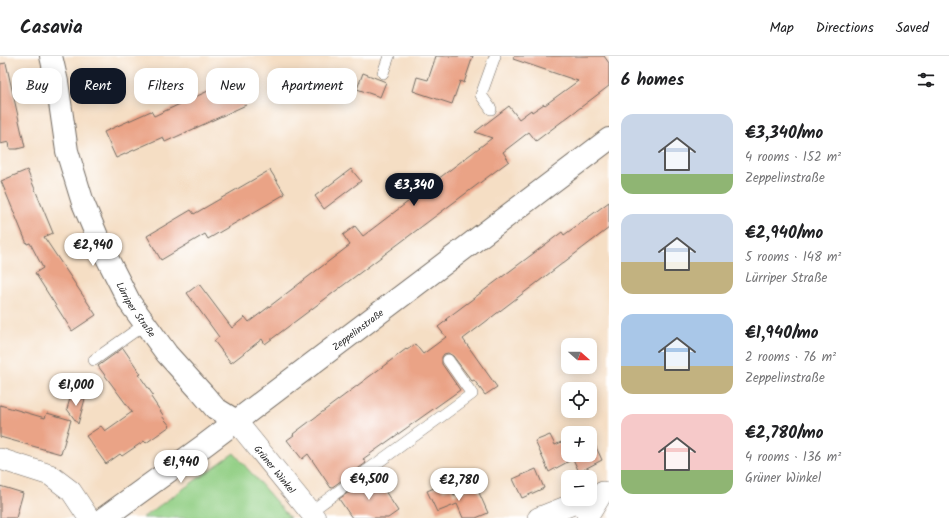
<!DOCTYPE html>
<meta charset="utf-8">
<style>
:root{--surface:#fff;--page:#f6f6f6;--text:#202124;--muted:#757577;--line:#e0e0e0;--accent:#111827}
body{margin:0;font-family:Kalam,sans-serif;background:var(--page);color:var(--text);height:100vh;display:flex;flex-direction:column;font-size:15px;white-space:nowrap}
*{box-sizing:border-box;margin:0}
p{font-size:13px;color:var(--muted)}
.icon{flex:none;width:22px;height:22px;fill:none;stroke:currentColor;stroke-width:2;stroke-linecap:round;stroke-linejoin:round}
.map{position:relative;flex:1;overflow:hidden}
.sheet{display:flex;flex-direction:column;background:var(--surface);width:340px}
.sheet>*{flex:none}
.guide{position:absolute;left:12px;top:12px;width:380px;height:36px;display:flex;gap:8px}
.needle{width:26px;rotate:111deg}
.fabs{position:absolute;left:561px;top:282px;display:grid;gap:8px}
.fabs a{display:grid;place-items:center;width:36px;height:36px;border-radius:8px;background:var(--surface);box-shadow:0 2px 10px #0003;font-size:20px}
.price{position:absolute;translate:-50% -34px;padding:0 9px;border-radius:14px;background:#fff;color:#222;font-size:13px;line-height:26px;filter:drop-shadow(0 1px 2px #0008)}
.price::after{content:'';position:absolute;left:50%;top:24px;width:12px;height:9px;margin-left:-6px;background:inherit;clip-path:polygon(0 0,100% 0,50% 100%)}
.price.selected{background:var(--accent);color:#fff}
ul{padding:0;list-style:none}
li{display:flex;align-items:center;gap:12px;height:100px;padding:0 12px}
li span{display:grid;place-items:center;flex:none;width:112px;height:80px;border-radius:12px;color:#555}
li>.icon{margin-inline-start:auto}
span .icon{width:48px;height:48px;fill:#fffc;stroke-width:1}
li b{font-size:17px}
h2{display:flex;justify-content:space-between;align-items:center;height:48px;padding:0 12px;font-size:17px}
.pill{padding:0 14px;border-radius:12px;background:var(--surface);box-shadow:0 2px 10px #0003;font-size:14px;line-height:36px}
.pill.selected{background:var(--accent);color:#fff}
header{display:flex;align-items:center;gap:24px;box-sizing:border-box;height:56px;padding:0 20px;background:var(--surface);border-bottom:1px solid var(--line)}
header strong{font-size:19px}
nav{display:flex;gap:22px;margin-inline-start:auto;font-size:14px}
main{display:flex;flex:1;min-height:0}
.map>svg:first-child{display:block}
</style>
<header>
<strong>Casavia</strong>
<nav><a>Map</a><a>Directions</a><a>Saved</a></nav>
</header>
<main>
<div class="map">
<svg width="609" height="462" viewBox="0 0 609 462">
<rect width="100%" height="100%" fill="#fff"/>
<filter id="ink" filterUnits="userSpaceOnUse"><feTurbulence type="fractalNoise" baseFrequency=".025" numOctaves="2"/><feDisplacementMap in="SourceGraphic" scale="8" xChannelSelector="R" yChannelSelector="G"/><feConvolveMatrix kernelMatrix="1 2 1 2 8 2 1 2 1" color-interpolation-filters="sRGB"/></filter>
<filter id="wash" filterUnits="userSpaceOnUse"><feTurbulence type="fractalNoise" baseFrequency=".012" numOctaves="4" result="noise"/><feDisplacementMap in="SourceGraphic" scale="16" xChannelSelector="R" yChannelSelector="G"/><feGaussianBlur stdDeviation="0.9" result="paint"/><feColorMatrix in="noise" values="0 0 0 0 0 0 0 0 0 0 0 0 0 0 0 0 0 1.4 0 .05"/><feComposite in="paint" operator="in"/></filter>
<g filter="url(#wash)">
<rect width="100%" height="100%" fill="#f5dec4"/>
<path fill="#92cf84" stroke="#5e7d58" d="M234 397 290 462H142Z"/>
<g id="blocks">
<g fill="#eaa386">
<path d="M436 0H473L464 27 460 25 452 48 413 35 417 21 428 24Z"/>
<path d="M514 0H604L609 7V30L536 85 529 76 503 96 509 105 265 288 262 283 231 307 214 285 219 281 187 237 199 228 232 272 245 261 249 266 350 189 343 179 355 170 363 180 492 82 475 76 509 50 519 63 531 54 532 56 544 48 545 49 578 25 513 3Z"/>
<path d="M6 7 25 91 17 93H10L9 86 0 88V8Z"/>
<path d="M363 17 386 26 380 41 357 33Z"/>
<path d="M234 23 246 49 165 86 163 81 116 102 104 76 151 55 154 60Z"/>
<path d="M351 113 361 125 324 153 315 140Z"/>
<path d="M27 114 53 177 44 181 96 259 72 275 35 217 43 212 30 187 27 188 1 125Z"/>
<path d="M270 114 285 138 208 183 205 178 161 204 147 180 191 154 194 158Z"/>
<path d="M609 146V172L463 283 497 331 485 339 474 324 472 325 453 300 448 297 444 298 442 301V308L460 334 363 403 366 407 331 432 308 398 302 403 287 384 294 379 293 378 406 293 407 294 415 288 423 298 446 281 438 271 447 264 446 263 562 176 564 179Z"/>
<path d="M123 292 141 318 139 319 153 339 151 341 163 359 162 360 170 370 146 387 144 385 122 400 120 398 106 408 86 380 101 370 105 375 132 356 98 310Z"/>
<path d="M71 339 85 343 78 368 67 353Z"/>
<path d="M0 349 45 362 47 357 71 364 61 398 0 381Z"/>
<path d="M590 378 602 404 579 416 573 403 549 416 535 385 550 379 555 389 568 383V399H590Z"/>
<path d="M536 413 544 432 522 442 513 423Z"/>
<path d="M374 418 398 455 388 462H352L339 443Z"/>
<path d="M441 429 443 435 451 432 454 440 476 430 488 457 476 462H463L457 448 437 456 427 435Z"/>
<path d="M0 430 23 437 16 462H0Z"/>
</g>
</g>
</g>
<g filter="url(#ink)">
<use href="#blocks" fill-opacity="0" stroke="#726a61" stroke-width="1"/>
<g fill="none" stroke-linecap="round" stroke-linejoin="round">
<g stroke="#726a61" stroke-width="12">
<g id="lane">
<path d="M383 17 389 0"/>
<path d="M491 53 481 39 495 0"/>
<path d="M94 304 145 268"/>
<path d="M310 456 472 338 448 304"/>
</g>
</g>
<g stroke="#726a61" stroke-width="22">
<g id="street">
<path id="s1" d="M236 365 315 462"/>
<path d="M0 403 50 419 71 435 89 462"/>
<path d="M538 462 586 443"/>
<path d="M587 462 603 436"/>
</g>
</g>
<g stroke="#726a61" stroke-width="24">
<g id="secondary">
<path id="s2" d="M51 0 57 26 67 95 83 147 102 192 130 247 167 298 203 338 215 352 236 365"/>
<path id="s3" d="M104 462 206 388 609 83"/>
</g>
</g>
<use href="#lane" stroke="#fff" stroke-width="11"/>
<use href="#street" stroke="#fff" stroke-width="21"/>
<use href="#secondary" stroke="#fff" stroke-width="22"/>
</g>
</g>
<g text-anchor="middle" stroke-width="4" stroke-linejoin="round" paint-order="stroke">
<g font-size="10" fill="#2b2b2b" stroke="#fff">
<text dy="4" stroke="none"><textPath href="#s2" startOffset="270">Lürriper Straße</textPath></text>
<text dy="4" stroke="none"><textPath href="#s3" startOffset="316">Zeppelinstraße</textPath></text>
<text dy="4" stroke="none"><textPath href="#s1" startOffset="62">Grüner Winkel</textPath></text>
</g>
</g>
</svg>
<div class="fabs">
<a><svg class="needle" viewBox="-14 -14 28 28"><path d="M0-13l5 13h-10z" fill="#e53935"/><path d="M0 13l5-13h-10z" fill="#757577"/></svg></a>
<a><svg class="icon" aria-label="locate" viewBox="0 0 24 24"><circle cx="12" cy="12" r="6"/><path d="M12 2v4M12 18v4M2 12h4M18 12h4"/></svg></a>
<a>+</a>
<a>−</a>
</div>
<b class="price selected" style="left:414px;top:151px">€3,340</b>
<b class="price" style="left:93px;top:211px">€2,940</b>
<b class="price" style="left:76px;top:351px">€1,000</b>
<b class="price" style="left:181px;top:428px">€1,940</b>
<b class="price" style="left:369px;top:445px">€4,500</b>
<b class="price" style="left:459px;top:446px">€2,780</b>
<div class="guide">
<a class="pill">Buy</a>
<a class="pill selected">Rent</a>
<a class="pill">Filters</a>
<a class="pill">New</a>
<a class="pill">Apartment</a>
</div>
</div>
<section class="sheet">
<h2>6 homes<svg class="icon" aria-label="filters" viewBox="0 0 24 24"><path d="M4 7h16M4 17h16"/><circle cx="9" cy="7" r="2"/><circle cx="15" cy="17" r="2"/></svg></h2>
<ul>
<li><span style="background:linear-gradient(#c9d6e8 75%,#8fb573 0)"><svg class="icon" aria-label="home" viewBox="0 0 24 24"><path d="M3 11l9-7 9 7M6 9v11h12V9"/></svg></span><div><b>€3,340/mo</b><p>4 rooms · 152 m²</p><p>Zeppelinstraße</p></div></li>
<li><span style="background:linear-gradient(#c9d6e8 60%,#c2b280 0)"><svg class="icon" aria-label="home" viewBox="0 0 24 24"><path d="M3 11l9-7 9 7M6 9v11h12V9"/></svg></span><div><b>€2,940/mo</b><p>5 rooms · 148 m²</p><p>Lürriper Straße</p></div></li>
<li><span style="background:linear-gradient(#a9c7e8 65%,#c2b280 0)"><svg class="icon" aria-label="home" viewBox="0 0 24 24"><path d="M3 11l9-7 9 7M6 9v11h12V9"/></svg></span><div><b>€1,940/mo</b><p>2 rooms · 76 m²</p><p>Zeppelinstraße</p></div></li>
<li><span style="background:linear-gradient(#f6c9c9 70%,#8fb573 0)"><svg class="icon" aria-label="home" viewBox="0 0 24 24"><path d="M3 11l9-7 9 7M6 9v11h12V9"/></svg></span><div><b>€2,780/mo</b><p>4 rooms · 136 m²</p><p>Grüner Winkel</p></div></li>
</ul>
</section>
</main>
